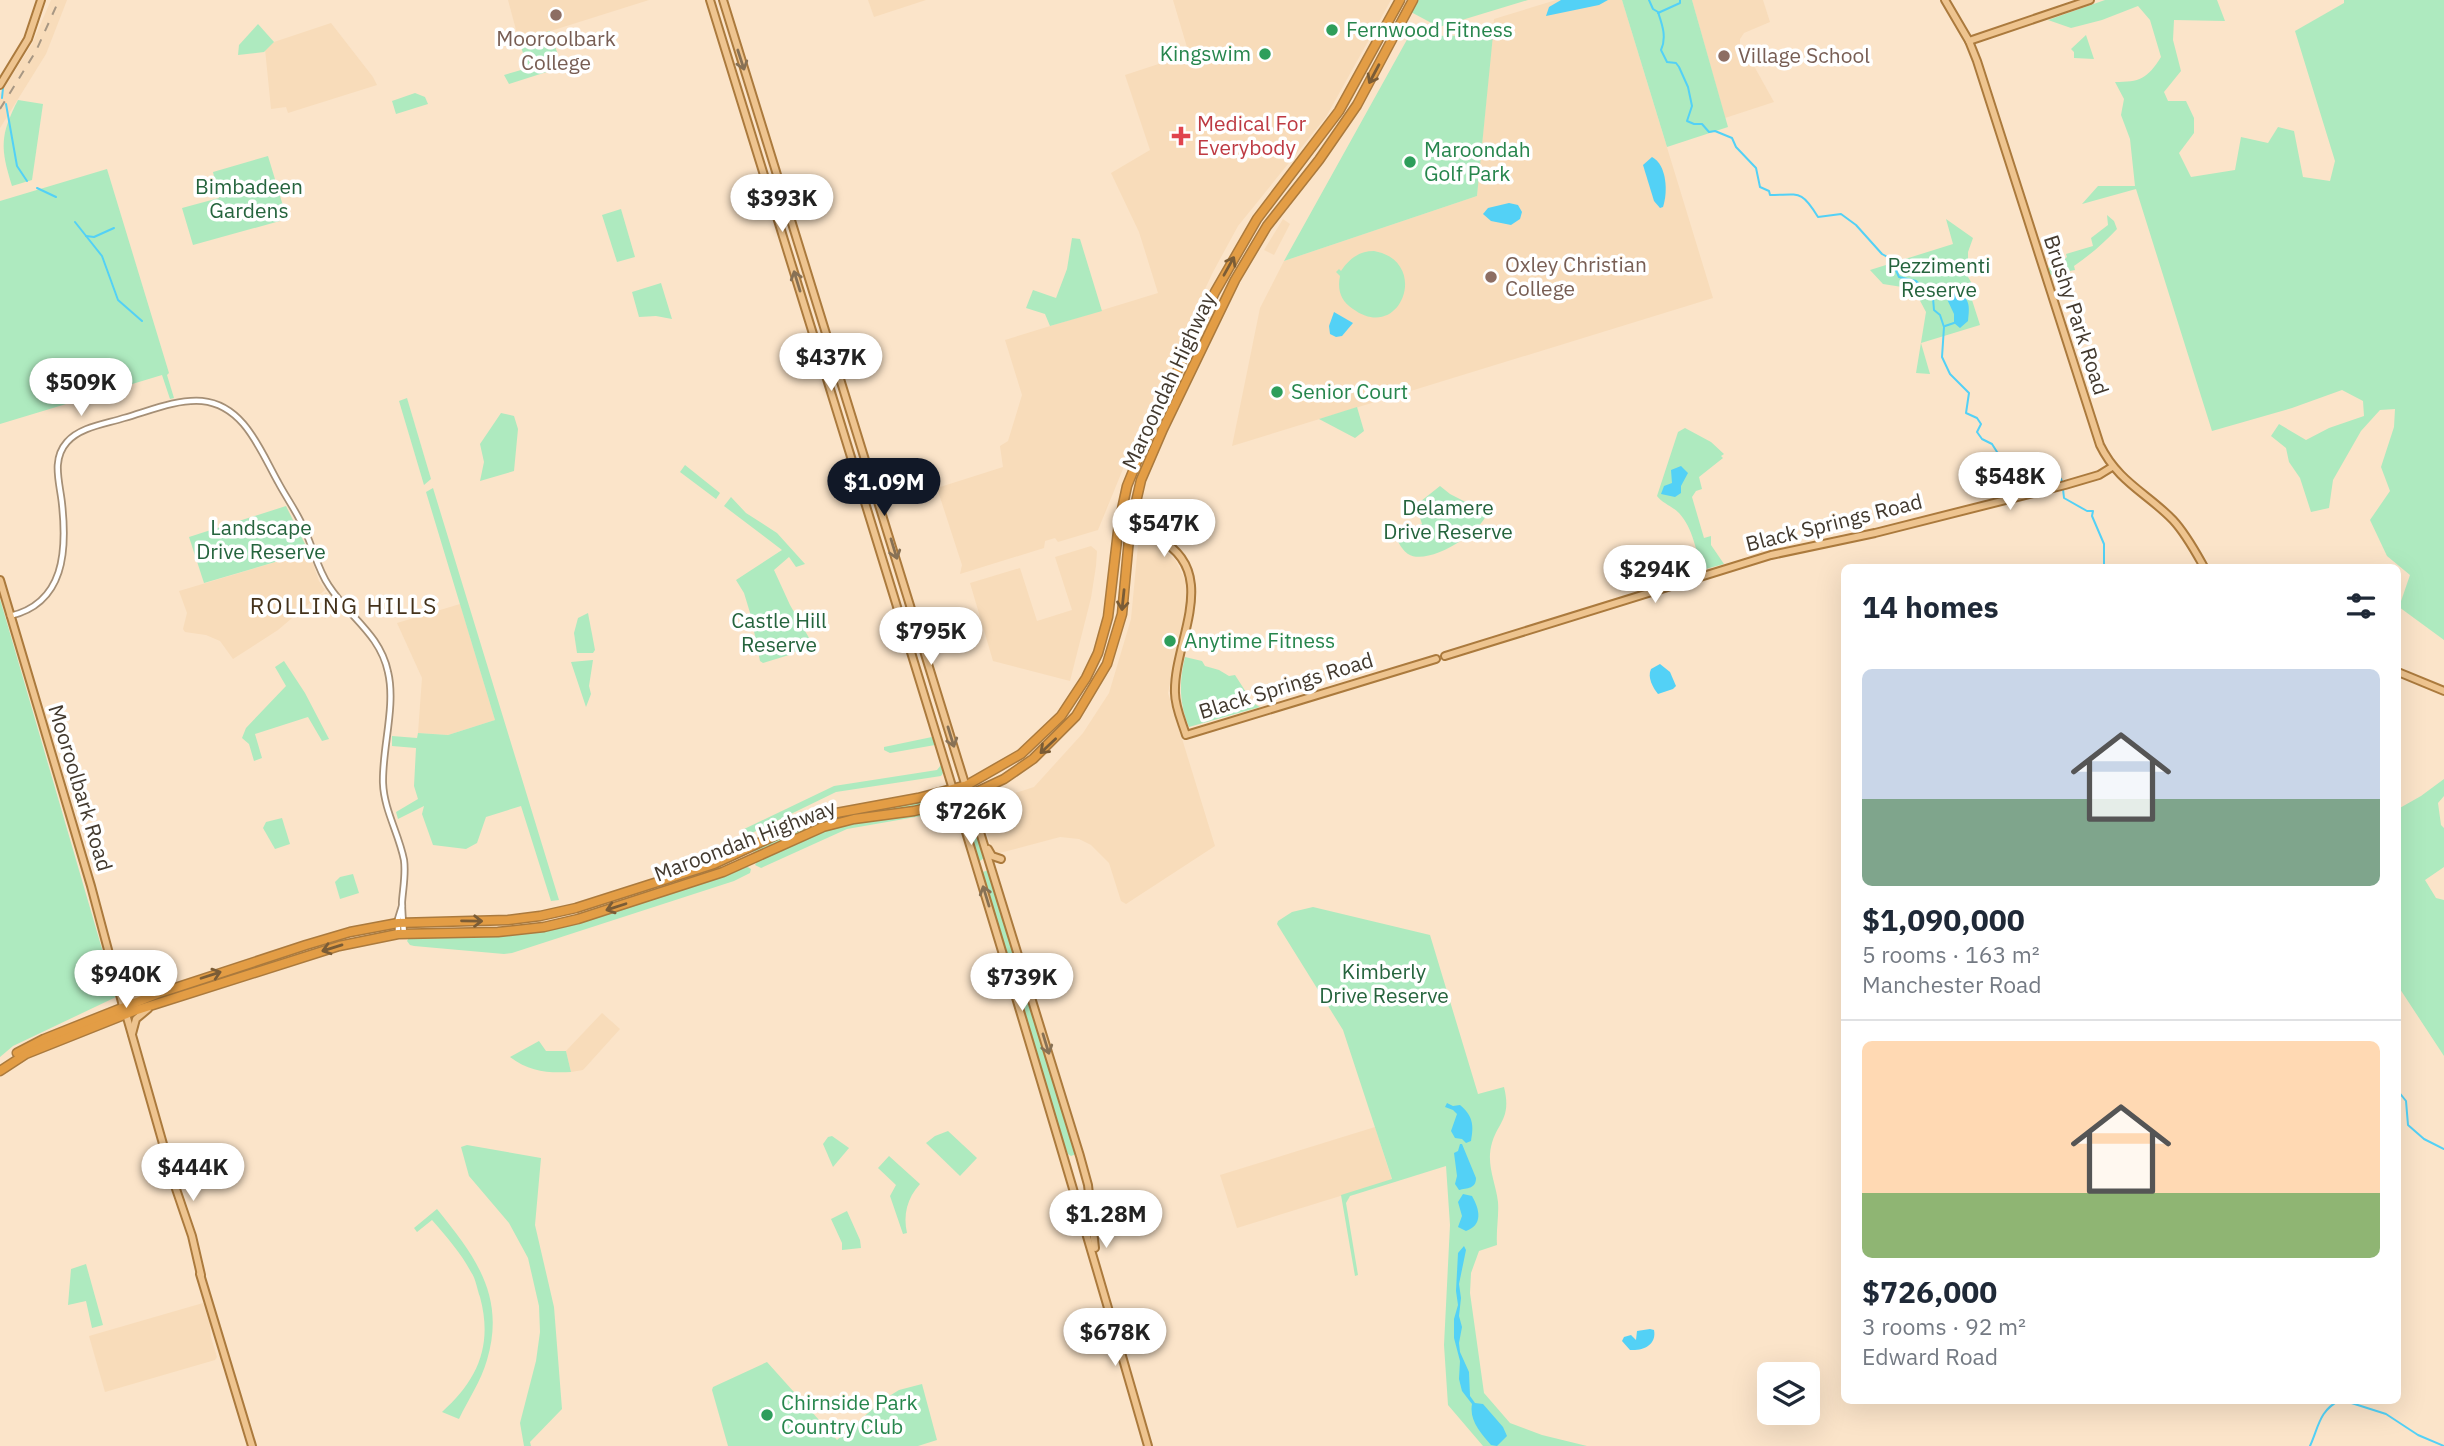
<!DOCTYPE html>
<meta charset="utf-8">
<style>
:root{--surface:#fff;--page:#f6f6f7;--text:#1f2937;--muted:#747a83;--line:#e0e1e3;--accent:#111827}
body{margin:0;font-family:"IBM Plex Sans",sans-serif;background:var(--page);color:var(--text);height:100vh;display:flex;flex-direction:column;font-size:26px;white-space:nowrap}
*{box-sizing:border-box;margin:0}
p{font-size:23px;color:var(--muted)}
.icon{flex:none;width:38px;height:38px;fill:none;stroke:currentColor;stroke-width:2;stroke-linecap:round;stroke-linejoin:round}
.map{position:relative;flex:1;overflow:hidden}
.side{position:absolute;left:1841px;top:564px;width:560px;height:840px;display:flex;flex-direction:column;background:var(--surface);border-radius:10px;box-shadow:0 7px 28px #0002}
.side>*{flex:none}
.buttons{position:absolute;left:1757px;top:1362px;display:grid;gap:14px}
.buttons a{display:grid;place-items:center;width:63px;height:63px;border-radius:10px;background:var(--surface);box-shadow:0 7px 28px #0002;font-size:35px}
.price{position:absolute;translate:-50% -60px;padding:0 16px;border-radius:24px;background:#fff;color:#222;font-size:23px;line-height:46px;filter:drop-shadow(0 2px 4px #0008)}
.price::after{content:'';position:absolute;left:50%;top:42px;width:21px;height:16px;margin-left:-10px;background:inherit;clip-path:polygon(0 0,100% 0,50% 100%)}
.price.selected{background:var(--accent);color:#fff}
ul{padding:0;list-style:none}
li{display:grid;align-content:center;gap:14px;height:371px;padding:0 21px}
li+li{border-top:2px solid var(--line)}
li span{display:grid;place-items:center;height:217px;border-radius:10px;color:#555}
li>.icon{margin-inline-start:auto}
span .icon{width:126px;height:126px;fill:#fffc;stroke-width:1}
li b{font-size:30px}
h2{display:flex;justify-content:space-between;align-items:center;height:84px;padding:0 21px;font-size:30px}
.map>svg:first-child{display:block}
</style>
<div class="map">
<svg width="2444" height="1446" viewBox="0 0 2444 1446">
<rect width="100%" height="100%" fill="#fbe4c9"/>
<g fill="#f8dcba">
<path d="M51 0H67L46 54 0 128V94L32 44Z"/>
<path d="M508 0H649L519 41Z"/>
<path d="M868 0H926L874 17Z"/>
<path d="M1173 0H1391L1326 117 1238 226 1213 272 1141 425 1098 530 1058 542 1055 538 1045 541 1044 548 960 574 962 565 937 488 1003 467 1000 446 1008 441 1022 395 1005 340 1158 293 1139 232 1111 173 1150 150 1125 75 1189 54Z"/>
<path d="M1556 0H1622L1713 298 1232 446 1260 308 1284 261 1477 196 1494 19Z"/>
<path d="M1692 0H1763L1770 22 1744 33 1740 39V51L1744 60 1754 66 1774 102 1725 118Z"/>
<path d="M331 23 373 77 377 85 288 113 286 107 271 109 265 49 274 42Z"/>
<path d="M1283 219 1290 224 1274 255 1264 250Z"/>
<path d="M1144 542 1157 545 1175 559 1188 586 1187 605 1168 693 1215 846 1126 904 1121 901 1109 863 1091 845 1079 839 1060 837 996 854 993 852 979 809 983 803 1034 787 1083 733 1109 693 1131 619 1138 545Z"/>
<path d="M1091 546 1097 551 1096 566 1091 598 1070 681 993 661 970 583 1020 568 1037 621 1072 610 1055 557Z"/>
<path d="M309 552 319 581 325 590 278 630 233 659 220 641 206 635 185 632 183 629 187 613 179 591Z"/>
<path d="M326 592 337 605V608L325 619 313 604Z"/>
<path d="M460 604 495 720 448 735 418 733 422 678 397 623Z"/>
<path d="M602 1013 620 1029 583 1070 571 1072 566 1051Z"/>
<path d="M1375 1127 1392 1180 1237 1228 1220 1175Z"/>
<path d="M203 1303 210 1322 211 1337 217 1357 215 1360 105 1392 89 1336Z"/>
</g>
<g fill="#aeeabf">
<path d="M1415 0H1528L1439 27 1409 11Z"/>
<path d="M1622 0H1692L1728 127 1667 147Z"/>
<path d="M2105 0H2217L2225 21 2174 20 2173 40 2181 71 2164 92 2168 101H2186L2194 118V133L2179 153 2191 177 2235 170 2241 137 2268 143 2278 127 2294 131 2303 177 2330 181 2335 161 2295 31 2344 3V0H2444V640L2399 607 2410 575 2387 556 2370 520 2390 491 2381 467 2394 427 2395 409 2380 410 2361 431 2333 480 2329 508 2311 512 2300 478 2289 462 2286 448 2271 436 2279 424 2306 440 2329 428 2364 416 2363 401 2342 390 2292 408 2212 431 2136 189 2082 204 2098 186H2135L2130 139 2121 115 2124 99 2115 82C2140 82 2147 79 2161 57L2150 20 2138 6 2102 20 2071 28 2048 20Z"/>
<path d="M258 24 274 42 264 52 238 55 239 45Z"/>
<path d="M1414 27 1433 36 1493 35 1477 196 1284 261Z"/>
<path d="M550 31 558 55 555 63 556 69 509 84 504 75 528 68 519 41Z"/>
<path d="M2086 35 2094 59 2074 58V52L2071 49Z"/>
<path d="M415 93 425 97 428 104 396 114 392 101Z"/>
<path d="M18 100 43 104 32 180 12 186C0 148 0 135 18 100Z"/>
<path d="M268 156 287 219 193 245 182 208 219 198 213 172Z"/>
<path d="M107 169 169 373 167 375 174 398 170 399 162 375 0 424V201Z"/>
<path d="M621 209 635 257 617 262 602 215Z"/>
<path d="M2107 215 2114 221 2117 229C2104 243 2091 254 2074 266L2075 270 2050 275 2048 268 2059 264 2067 257 2066 254 2093 246 2091 238 2108 225Z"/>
<path d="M1946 219 1973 238 1968 252V277L1974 287 1972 300 1980 325 1921 343 1930 374 1916 373 1926 312 1917 295 1902 287 1883 284 1870 270 1953 244Z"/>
<path d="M1072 238 1080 239 1102 311 1050 326 1045 314 1026 308 1033 290 1056 298 1067 269Z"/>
<path d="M1374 251C1431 261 1401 344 1353 309 1341 301 1337 290 1340 276L1336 272 1339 269 1341 271C1349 259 1359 251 1374 251Z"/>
<path d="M661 283 672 319 656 316 639 317 632 292Z"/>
<path d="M407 398 431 479 424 485 399 401Z"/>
<path d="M1357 407 1364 431 1355 438 1319 419Z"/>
<path d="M501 413 514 416 518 429 514 471 480 481 484 462 480 444Z"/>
<path d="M1685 428 1711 442 1724 454 1721 456 1723 458 1699 477 1702 489 1696 491 1692 497 1704 538 1711 536V545L1724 564 1702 570C1696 551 1693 528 1679 513 1672 506 1662 503 1657 496L1678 432Z"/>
<path d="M685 465 720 493 716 499 680 472Z"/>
<path d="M1440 486 1450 494 1487 513C1482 532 1428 567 1408 554 1403 551 1398 542 1395 536L1404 530 1422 524 1416 505Z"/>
<path d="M433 488 559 900 551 901 521 806 486 817 477 843 466 849 433 845 422 814 424 806 398 819 396 812 418 799 414 786 416 748 392 746V736L417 738 418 733 448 735 495 720 426 492Z"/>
<path d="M731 497 746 513 777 533 805 564 796 567 789 557 774 570 790 605 812 643 789 655 763 663 760 661 751 616 744 593 736 580 782 550 724 506Z"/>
<path d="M286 506 309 552 204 583 189 537Z"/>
<path d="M0 599 116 997 13 1046 0 1057Z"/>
<path d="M588 613 595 650 593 653H577L574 633 578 618Z"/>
<path d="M1185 657 1202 661 1205 666 1219 670 1229 676 1235 675 1253 703 1260 707 1189 727C1179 704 1179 681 1185 657Z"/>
<path d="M593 660 589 686 591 694 586 707 571 662Z"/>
<path d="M284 661 305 693 329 739 322 741 308 717 255 734 262 758 254 761 249 744 242 738 246 728 286 686 275 667Z"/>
<path d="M932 737 935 745 890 753 884 750V747Z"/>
<path d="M941 765 943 773 941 776 836 792 754 832 748 835 742 830 834 786 937 770Z"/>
<path d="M2444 779V796L2438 803 2441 825 2444 828V867L2425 880 2436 898 2444 900V1056L2398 986V809L2421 796Z"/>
<path d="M950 796 951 799 945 802 811 828 752 853 762 844 819 820Z"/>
<path d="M970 804 985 857 980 861H978L962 806Z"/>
<path d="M943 809 953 813 950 816 927 815 847 829 761 868 755 865 758 860 807 836 845 824Z"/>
<path d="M282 818 290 844 275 849 263 828 266 822Z"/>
<path d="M746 866 751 869 750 873 734 881 512 953 504 954 414 946 410 945 407 941 410 936 536 931Z"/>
<path d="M990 870 1076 1151V1154L1071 1156 1068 1154 1060 1134 982 872Z"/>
<path d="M353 874 359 893 340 899 335 882 340 877Z"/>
<path d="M1313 907 1430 935 1478 1094 1504 1087C1513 1123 1493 1123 1490 1154 1489 1171 1496 1185 1498 1202 1499 1216 1496 1230 1497 1245L1479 1251 1471 1273 1470 1293 1484 1393 1510 1423 1542 1435 1587 1446H1483L1448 1405 1444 1345 1450 1225 1446 1166 1350 1196 1346 1203 1358 1275 1355 1276 1341 1195 1392 1179 1343 1030 1277 924 1278 921 1292 912Z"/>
<path d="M539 1041 546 1051H566L571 1072C547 1073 530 1072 510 1057Z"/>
<path d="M948 1131 977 1158 960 1176 926 1143 935 1136Z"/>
<path d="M832 1136 849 1148 833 1167 823 1144 828 1137Z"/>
<path d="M467 1145 541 1158 535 1225 554 1307 562 1409 530 1442 531 1446H524L520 1423 536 1361 540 1332 539 1306 528 1258 509 1223 469 1176 461 1147Z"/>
<path d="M889 1156 920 1184C907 1198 903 1215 907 1233L903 1234 890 1196 896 1185 878 1168Z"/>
<path d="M437 1209C475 1256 506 1296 487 1360 481 1381 468 1400 459 1419L442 1412C478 1380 493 1345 480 1297 477 1289 476 1279 471 1272 461 1253 446 1236 432 1220L417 1232 414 1228Z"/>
<path d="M847 1211 860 1240 861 1248 842 1250V1243L831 1219Z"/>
<path d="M86 1264 103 1325 92 1328 86 1301 68 1305 71 1269Z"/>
<path d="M767 1362 837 1440 883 1400 899 1390 922 1384 937 1440 918 1446H728L712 1390 713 1387Z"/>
</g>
<g fill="#53d1f6">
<path d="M1561 0H1608L1599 5 1546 16 1549 7Z"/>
<path d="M1652 157C1667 165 1668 192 1663 207L1660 208 1654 201 1643 165Z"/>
<path d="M1509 203 1518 205 1522 212 1520 219 1511 225 1491 221 1483 214 1488 208Z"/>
<path d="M1954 291C1970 297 1970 305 1968 321L1960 328 1954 323V314L1946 297Z"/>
<path d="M1334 312 1353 323 1342 336 1336 337 1330 334 1329 326Z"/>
<path d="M1681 466 1688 473 1681 486V493L1675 497 1661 494 1664 486 1672 483 1671 470Z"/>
<path d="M1660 664 1670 672 1676 686 1673 689 1658 694C1653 688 1647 677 1651 669Z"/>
<path d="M1447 1103 1453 1106 1460 1105C1473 1116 1474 1125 1471 1141L1466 1143 1462 1139 1455 1138 1451 1131 1457 1114 1453 1110 1445 1107Z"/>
<path d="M1460 1144H1462L1476 1178C1476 1189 1467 1188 1459 1190L1455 1184 1457 1176 1454 1153 1458 1151Z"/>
<path d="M1463 1194 1472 1196C1480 1210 1483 1225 1466 1231L1458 1227 1462 1216 1458 1202Z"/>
<path d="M1464 1246 1466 1250 1459 1284 1461 1298 1459 1316 1462 1327 1459 1343 1460 1352 1469 1372 1470 1396 1475 1403 1483 1404 1503 1427 1507 1436 1497 1446 1491 1445C1481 1433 1469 1421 1472 1404L1462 1391 1459 1379 1460 1361 1454 1338V1319L1458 1305 1456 1291 1458 1253Z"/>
<path d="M1650 1329 1654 1330C1657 1345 1643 1351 1630 1350L1622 1341 1624 1337 1631 1335 1636 1340 1637 1331Z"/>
</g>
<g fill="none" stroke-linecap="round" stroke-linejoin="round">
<g stroke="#53d1f6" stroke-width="2">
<path d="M1649 0 1653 9 1658 12C1662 24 1667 37 1661 50L1667 62 1676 63 1679 67 1688 87 1692 106 1687 121 1694 124H1702L1709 132 1715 131 1732 138 1736 147 1756 168 1760 187 1769 191 1770 195C1799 195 1801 189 1818 217L1841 214 1856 225 1882 254 1891 259 1899 277 1916 281 1933 298 1934 310 1940 315 1944 327 1942 357 1950 374 1969 393 1966 413 1977 418 1981 424 1977 432 1982 439 1992 444 2011 474 2027 478 2048 473 2061 479 2062 482"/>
<path d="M1658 13 1680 3V0"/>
<path d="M2 98 3 88"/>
<path d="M6 104 17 166 27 181"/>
<path d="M37 188 56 197"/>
<path d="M75 222 102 256 118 300 142 321"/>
<path d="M86 236 94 237 114 228"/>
<path d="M1945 326 1954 323"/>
<path d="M2063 489 2064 498 2087 511H2093L2092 516 2104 544V567"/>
<path d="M2398 1091 2406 1101 2408 1125 2424 1139 2444 1149"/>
<path d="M2342 1400 2386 1414 2418 1435 2444 1446"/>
<path d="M2310 1446C2319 1426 2319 1411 2340 1400"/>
</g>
<g stroke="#a58f76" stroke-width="8">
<g id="minor">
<path d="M10 616C65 603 67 550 62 504 60 483 51 460 67 442 80 427 105 424 124 418 149 411 176 399 202 401 244 405 260 450 278 482 287 499 299 515 306 533 314 551 318 570 329 586 349 617 380 634 388 672 396 706 382 748 383 783 384 810 399 834 404 860 406 874 403 888 402 902 402 912 403 923 404 933"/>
<path d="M398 934V919L402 906"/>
</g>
</g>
<g stroke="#ab7a3d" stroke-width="10">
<g id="major">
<path d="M710 0C858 481 1009 962 1148 1446"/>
<path d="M723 0 1080 1156 1088 1185 1095 1248"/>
<path d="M1945 0 1969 41 1977 61 2100 445C2118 482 2147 493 2173 520 2186 534 2195 551 2204 567"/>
<path d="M1969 41 2090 0"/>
<path d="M0 85 28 39 41 0"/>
<path d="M1118 531C1134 527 1144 531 1159 539 1222 573 1173 642 1175 693 1175 707 1182 722 1186 735L1436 659"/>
<path d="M1127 533 1150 535"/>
<path d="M0 580 91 886 123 1006"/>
<path d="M1445 656 1771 555 1875 533 2065 485 2099 475 2112 467"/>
<path d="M2398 672 2444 691"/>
<path d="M940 806 953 811 960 821"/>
<path d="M988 849 992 856 1001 859"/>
<path d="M121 986 129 995 144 998"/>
<path d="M126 1014 175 1186 192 1236 201 1275"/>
<path d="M132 1034 136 1019 148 1009"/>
<path d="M200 1274 252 1446"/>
</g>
</g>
<g stroke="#ab7a3d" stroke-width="11">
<g id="highway">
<path d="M17 1053 44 1039 157 994 306 945 350 932 398 923 508 920 540 916 576 908 714 864 791 828 831 814 918 798 967 785 1021 754 1061 716 1086 678 1098 653 1108 617 1119 523 1127 486 1153 422 1215 292 1257 219 1339 111 1400 0"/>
<path d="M0 1071 26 1054 134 1011 339 946 398 934 498 932 544 927 578 919 723 872 823 827 854 819 914 811 957 801 1004 779 1033 759 1076 716 1107 664 1122 614 1130 528 1141 480 1163 429 1235 280 1267 226 1319 160 1357 105 1413 0"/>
</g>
</g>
<use href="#minor" stroke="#fff" stroke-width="4.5"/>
<use href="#major" stroke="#eec48f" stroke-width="6"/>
<use href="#highway" stroke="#e39d45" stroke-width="8"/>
<path stroke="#a79783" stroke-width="2" stroke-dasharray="9 9" stroke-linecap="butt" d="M0 109 36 51 59 0"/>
</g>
<defs><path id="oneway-shaft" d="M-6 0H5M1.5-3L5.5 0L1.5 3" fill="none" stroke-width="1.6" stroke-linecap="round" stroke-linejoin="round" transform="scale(1.75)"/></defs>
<g stroke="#877155">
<use href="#oneway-shaft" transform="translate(741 60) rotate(72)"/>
<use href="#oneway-shaft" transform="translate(797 281) rotate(-107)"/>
<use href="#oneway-shaft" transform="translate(894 549) rotate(73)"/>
<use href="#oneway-shaft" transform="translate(951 737) rotate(73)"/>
<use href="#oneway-shaft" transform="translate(986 896) rotate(-107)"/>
<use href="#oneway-shaft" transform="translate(1046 1044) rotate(73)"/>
</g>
<g stroke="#7a5c36">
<use href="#oneway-shaft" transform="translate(1374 74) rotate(118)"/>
<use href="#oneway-shaft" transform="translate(1229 266) rotate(-61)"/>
<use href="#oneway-shaft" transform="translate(1123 600) rotate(96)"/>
<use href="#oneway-shaft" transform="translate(1048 746) rotate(137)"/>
<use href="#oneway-shaft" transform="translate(616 907) rotate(162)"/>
<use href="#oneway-shaft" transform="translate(472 921) rotate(1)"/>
<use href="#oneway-shaft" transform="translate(332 948) rotate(163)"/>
<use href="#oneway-shaft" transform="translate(211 975) rotate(-18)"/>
</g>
<g fill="#8d6e63" stroke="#fff" stroke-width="2.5">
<circle cx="556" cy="15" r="7"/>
<circle cx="1724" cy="56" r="7"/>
<circle cx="1491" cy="277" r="7"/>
</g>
<g fill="#2e9e5b" stroke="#fff" stroke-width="2.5">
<circle cx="1332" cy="30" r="7"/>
<circle cx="1265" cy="54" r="7"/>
<circle cx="1410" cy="162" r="7"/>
<circle cx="1277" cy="392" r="7"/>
<circle cx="1170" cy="641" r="7"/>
<circle cx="767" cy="1415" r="7"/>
</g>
<path fill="#e0444e" stroke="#fff" stroke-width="2.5" d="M1177.5 125.5h7v7h7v7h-7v7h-7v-7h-7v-7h7z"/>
<g text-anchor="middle" stroke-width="7" stroke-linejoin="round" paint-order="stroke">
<g font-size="21" fill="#27864d" stroke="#fff" text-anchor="start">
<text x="1346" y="37">Fernwood Fitness</text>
<text x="1251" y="61" text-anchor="end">Kingswim</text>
<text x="1424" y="157">Maroondah<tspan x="1424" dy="24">Golf Park</tspan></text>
<text x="1291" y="399">Senior Court</text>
<text x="1184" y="648">Anytime Fitness</text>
<text x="781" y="1410">Chirnside Park<tspan x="781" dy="24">Country Club</tspan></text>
</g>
<g font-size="21" fill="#785e54" stroke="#fff" text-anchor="start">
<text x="556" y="46" text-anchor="middle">Mooroolbark<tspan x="556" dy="24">College</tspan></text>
<text x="1738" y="63">Village School</text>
<text x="1505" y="272">Oxley Christian<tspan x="1505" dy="24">College</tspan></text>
</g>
<g font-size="21" fill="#be3a42" stroke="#fff" text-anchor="start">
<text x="1197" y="131">Medical For<tspan x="1197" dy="24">Everybody</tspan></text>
</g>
<g font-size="21" fill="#25643d" stroke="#fff">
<text x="249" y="194">Bimbadeen<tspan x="249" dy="24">Gardens</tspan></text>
<text x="1939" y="273">Pezzimenti<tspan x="1939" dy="24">Reserve</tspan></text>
<text x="1448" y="515">Delamere<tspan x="1448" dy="24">Drive Reserve</tspan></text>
<text x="261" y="535">Landscape<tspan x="261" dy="24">Drive Reserve</tspan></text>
<text x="779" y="628">Castle Hill<tspan x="779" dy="24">Reserve</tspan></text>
<text x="1384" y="979">Kimberly<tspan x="1384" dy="24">Drive Reserve</tspan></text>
</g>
<g font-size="21" fill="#42392e" stroke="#fff">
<text transform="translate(2076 315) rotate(72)" y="7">Brushy Park Road</text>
<text transform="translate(1169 381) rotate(-65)" y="7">Maroondah Highway</text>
<text transform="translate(1834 523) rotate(-14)" y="7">Black Springs Road</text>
<text transform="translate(1286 686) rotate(-17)" y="7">Black Springs Road</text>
<text transform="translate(80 788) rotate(73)" y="7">Mooroolbark Road</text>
<text transform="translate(745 841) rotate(-21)" y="7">Maroondah Highway</text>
</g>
<g font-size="23" letter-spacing="2" fill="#44321b" stroke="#fff">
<text x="344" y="614">ROLLING HILLS</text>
</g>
</g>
</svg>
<div class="buttons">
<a><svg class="icon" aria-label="layers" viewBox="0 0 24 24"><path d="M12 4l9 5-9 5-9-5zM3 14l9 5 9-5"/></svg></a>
</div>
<b class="price" style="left:782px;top:234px">$393K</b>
<b class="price" style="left:831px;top:393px">$437K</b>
<b class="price" style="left:81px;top:418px">$509K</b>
<b class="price" style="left:2010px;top:512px">$548K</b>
<b class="price selected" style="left:884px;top:518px">$1.09M</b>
<b class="price" style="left:1164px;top:559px">$547K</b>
<b class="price" style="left:1655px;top:605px">$294K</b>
<b class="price" style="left:931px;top:667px">$795K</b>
<b class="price" style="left:971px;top:847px">$726K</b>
<b class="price" style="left:126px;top:1010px">$940K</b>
<b class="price" style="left:1022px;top:1013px">$739K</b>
<b class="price" style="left:193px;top:1203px">$444K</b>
<b class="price" style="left:1106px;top:1250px">$1.28M</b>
<b class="price" style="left:1115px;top:1368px">$678K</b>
<section class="side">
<h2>14 homes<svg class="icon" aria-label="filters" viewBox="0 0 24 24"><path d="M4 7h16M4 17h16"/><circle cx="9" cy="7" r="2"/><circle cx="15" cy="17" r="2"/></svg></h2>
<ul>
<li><span style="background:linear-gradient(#c9d6e8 60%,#7fa58c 0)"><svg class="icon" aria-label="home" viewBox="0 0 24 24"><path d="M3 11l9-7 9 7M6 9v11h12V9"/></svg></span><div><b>$1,090,000</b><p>5 rooms · 163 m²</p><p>Manchester Road</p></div></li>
<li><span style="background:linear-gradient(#ffd9b3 70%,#8fb573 0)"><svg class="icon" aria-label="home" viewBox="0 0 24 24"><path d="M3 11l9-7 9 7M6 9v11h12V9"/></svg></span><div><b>$726,000</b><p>3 rooms · 92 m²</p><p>Edward Road</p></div></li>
</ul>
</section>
</div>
